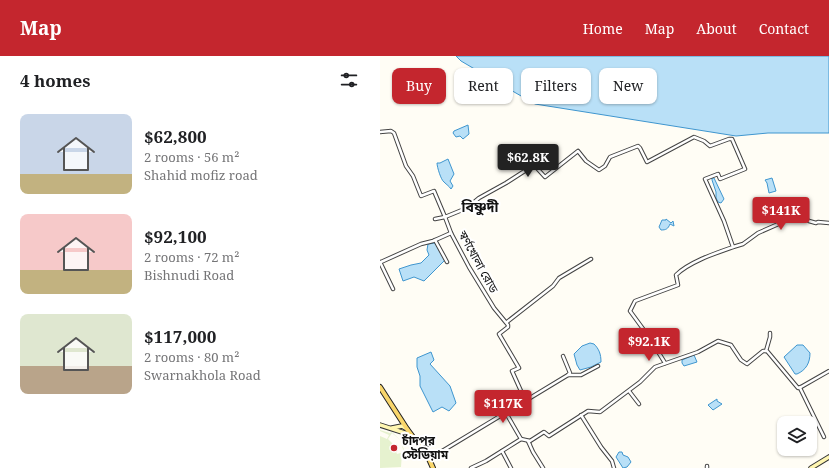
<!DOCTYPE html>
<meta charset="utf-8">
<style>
:root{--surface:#fff;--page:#f6f6f6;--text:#202124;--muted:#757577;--accent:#c4262e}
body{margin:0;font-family:"Noto Serif","Noto Sans Bengali",serif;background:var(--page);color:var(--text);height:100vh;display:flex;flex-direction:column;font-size:15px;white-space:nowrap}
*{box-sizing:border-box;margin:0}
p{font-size:13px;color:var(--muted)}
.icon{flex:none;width:22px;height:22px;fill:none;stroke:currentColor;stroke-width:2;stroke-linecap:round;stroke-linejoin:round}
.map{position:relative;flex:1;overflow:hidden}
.sheet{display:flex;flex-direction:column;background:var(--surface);width:380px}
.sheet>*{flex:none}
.top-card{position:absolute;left:12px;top:12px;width:377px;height:36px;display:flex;gap:8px}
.controls{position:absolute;left:397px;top:360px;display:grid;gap:8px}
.controls a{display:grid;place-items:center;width:40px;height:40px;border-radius:8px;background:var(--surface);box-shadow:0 1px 3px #0004;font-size:20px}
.price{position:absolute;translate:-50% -34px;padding:0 9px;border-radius:4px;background:var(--accent);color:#fff;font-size:13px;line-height:26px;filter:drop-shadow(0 1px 2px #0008)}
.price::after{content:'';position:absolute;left:50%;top:24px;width:12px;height:9px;margin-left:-6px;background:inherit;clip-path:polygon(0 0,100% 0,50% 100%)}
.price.active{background:#222;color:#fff}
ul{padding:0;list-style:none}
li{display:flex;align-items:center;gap:12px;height:100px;padding:0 20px}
li span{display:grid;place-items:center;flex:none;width:112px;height:80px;border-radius:8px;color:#555}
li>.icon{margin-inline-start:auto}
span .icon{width:48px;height:48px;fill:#fffc;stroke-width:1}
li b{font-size:17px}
h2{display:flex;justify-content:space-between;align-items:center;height:48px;padding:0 20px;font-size:17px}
.pill{padding:0 14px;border-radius:8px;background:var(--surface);box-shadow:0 1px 3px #0004;font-size:14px;line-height:36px}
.pill.active{background:var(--accent);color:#fff}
header{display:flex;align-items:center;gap:24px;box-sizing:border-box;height:56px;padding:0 20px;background:var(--accent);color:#fff}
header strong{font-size:19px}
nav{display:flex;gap:22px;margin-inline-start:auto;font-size:14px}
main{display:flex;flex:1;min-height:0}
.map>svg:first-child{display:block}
</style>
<header>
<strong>Map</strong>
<nav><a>Home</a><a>Map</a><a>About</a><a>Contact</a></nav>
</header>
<main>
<section class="sheet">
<h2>4 homes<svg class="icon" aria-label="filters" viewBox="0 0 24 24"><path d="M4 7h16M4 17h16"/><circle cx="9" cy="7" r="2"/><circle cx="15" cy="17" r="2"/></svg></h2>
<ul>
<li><span style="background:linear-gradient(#c9d6e8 75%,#c2b280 0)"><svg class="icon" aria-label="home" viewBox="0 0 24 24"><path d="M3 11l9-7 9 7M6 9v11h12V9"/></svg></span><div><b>$62,800</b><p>2 rooms · 56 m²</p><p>Shahid mofiz road</p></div></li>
<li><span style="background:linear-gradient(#f6c9c9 70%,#c2b280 0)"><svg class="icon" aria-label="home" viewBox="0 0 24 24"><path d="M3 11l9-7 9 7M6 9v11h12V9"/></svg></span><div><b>$92,100</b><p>2 rooms · 72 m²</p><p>Bishnudi Road</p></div></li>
<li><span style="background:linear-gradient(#dfe7d0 65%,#b9a48a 0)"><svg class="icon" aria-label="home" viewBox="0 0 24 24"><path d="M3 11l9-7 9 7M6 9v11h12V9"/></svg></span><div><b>$117,000</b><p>2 rooms · 80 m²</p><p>Swarnakhola Road</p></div></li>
</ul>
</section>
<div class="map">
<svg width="449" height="412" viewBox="0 0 449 412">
<rect width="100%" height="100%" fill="#fffdf5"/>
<path fill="#e6f2cf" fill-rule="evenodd" d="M0 374 10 377 12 376 20 384 25 396 22 397 21 411 0 412V380L7 383 9 379 0 375ZM12 377 20 384 24 396 17 398 13 388 8 383Z"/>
<g fill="#b9e0f7" stroke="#3f96cf">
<path d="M76 0H449V77H388L356 80 155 48 115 25 81 5Z"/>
<path d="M88 69 89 78 83 83 80 80 76 81 73 77 74 75Z"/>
<path d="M68 103 74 118 70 125 73 130 71 133C69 130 67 129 64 126 61 124 57 111 57 107H60Z"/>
<path d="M332 122H334L344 143 341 147 338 146 336 142V136L332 124Z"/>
<path d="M392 122 396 135 389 137 387 127 385 124Z"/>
<path d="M286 163 291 167 293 165 294 170 290 168C288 173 286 174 281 174L279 171 282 164H286Z"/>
<path d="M55 187 65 204 44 225 34 221 23 225 19 213 31 209 41 207 49 199 47 194 48 188Z"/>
<path d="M210 287 214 288C219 293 221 298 221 306L211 311 200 314 197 309 194 298 202 290Z"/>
<path d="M417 289H423L430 297C430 307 426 314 417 318H415L404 301Z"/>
<path d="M51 296 54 304 50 308 70 330 76 347 69 355 62 351 53 356 40 330V320L37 311V302Z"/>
<path d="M314 299 317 306 304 310 302 307V304Z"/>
<path d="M337 343V345L342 348 333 354 328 349Z"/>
<path d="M239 396H242L243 399 248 401 251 406 247 411 243 412 236 401Z"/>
</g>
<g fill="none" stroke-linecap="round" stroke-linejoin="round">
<g stroke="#444" stroke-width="4.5">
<g id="street">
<path d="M0 76 11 75 14 77 26 110 33 120 41 140 54 135 65 161 87 152 99 142 126 127 154 109 165 121 198 95 206 105 219 114 225 110 230 101 258 90 260 92 267 106 314 81 324 85 330 90 349 83H352L365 113 340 123 338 118 325 123 344 165 353 191C336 197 309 206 296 219L298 229 255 245 250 255 269 281 285 307"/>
<path d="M55 163 65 161 71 177 89 211 114 252 128 269V271L119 278 139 312 132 315 141 335 147 344"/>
<path d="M55 184 67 206"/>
<path d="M353 191 363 188 378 177 403 166 411 160 417 158 429 165 436 167 438 166 449 167"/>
<path d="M0 206 13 233"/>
<path d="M1 206 41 188 53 185 71 177"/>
<path d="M127 266 173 230 179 222 211 203"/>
<path d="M386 295 390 281V277"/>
<path d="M183 300 190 317 188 319"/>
<path d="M420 332 444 381"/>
<path d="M249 335 259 348"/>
<path d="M126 357 141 383"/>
<path d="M201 359 221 391 232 405 234 412"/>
<path d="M150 389 148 385 153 396 163 412"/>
<path d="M122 395 131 412"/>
<path d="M49 403 188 319H201L218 310"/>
<path d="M327 410V412"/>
<path d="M91 412 106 405 141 383 150 385 164 376 169 380 208 355 220 356 260 326 275 311 318 296 338 285 351 289 361 304 367 308 383 295H387L418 332 421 331 449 315"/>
</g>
</g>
<g stroke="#333" stroke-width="5.5">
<g id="secondary">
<path d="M0 369 31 379"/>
<path d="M12 372 22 370 27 373"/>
<path d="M431 412 449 401"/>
</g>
</g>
<g stroke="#222" stroke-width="6">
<path id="primary" d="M0 331 27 373 49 403 53 412"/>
</g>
<use href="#street" stroke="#fff" stroke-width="2.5"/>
<use href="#secondary" stroke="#fff6b0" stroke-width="3.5"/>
<use href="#primary" stroke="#f9d66b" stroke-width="4"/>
</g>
<circle fill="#c4262e" stroke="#fff" stroke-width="1.5" cx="14" cy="392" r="4"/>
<g text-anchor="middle" stroke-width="4" stroke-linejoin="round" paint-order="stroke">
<g font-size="12" fill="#111" stroke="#fff">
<text transform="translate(98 206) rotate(61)" y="4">স্বর্ণখোলা রোড</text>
</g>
<g font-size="12" font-weight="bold" fill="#111" stroke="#fff" text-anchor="start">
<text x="22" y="389">চাঁদপুর<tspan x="22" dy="14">স্টেডিয়াম</tspan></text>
</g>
<g font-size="14" font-weight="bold" fill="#111" stroke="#fff">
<text x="100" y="156">বিষ্ণুদী</text>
</g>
</g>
</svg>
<div class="controls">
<a><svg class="icon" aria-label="layers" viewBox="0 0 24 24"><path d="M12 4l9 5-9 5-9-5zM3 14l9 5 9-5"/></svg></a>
</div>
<b class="price active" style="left:148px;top:122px">$62.8K</b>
<b class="price" style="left:401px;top:175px">$141K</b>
<b class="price" style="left:269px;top:306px">$92.1K</b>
<b class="price" style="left:123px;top:368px">$117K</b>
<div class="top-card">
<a class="pill active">Buy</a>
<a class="pill">Rent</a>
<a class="pill">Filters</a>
<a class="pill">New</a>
</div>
</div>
</main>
